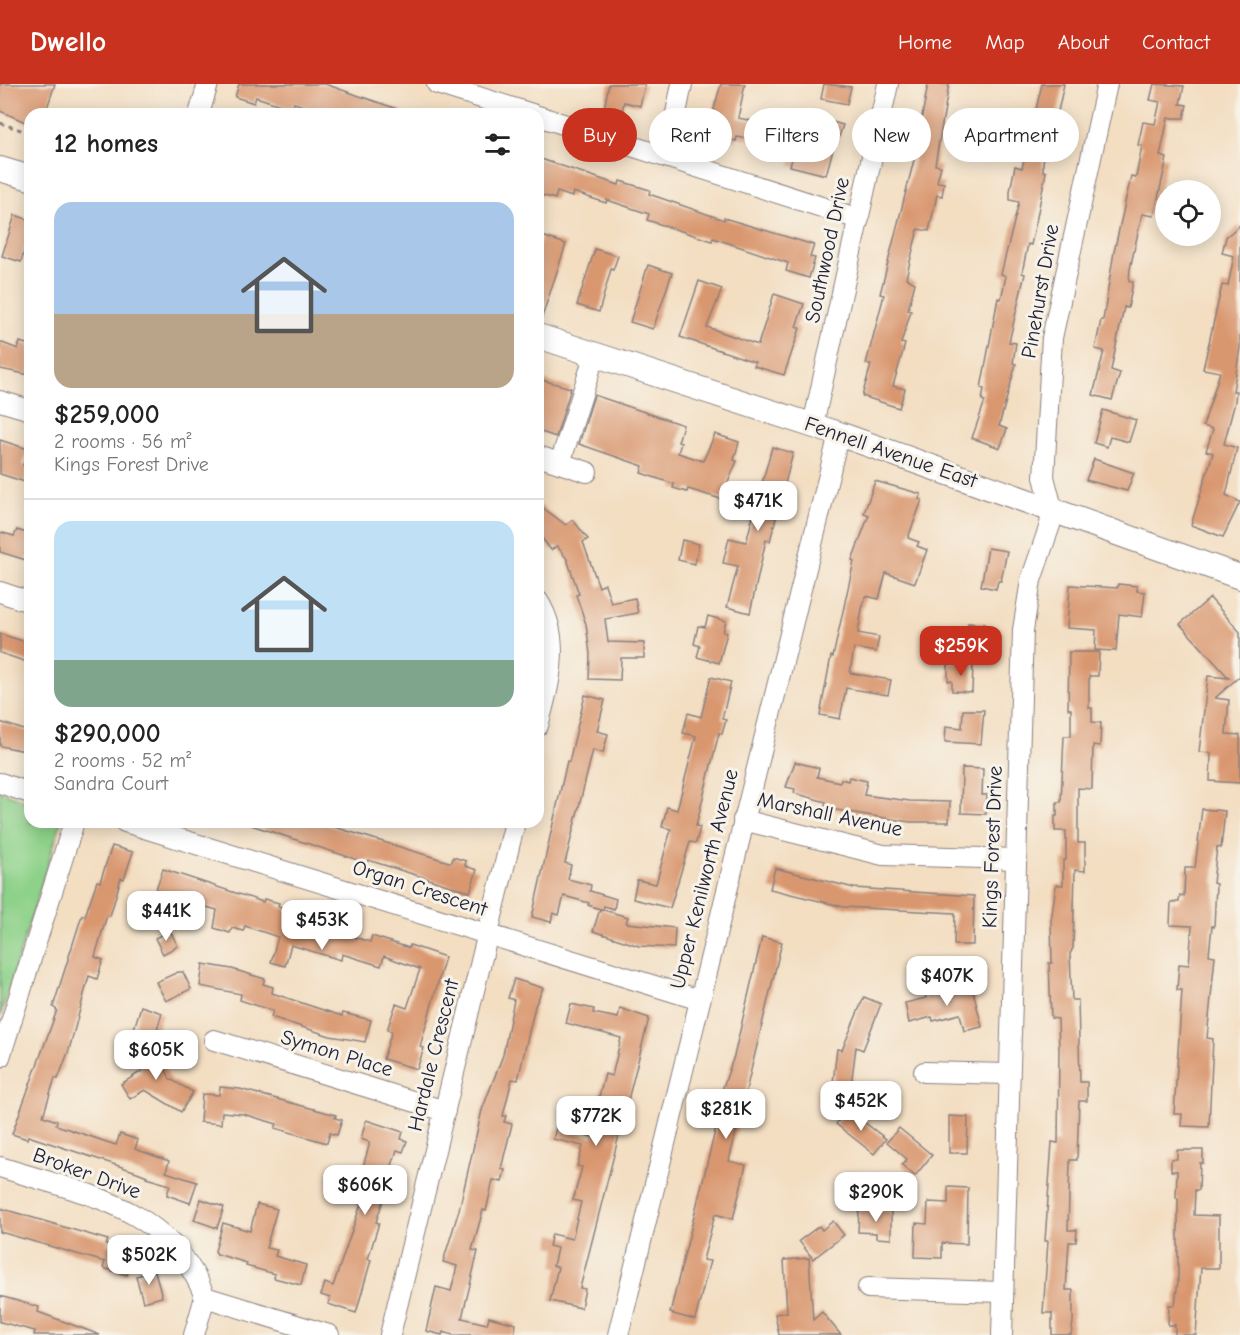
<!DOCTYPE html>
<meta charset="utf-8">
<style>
:root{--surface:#fff;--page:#f6f6f6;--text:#222;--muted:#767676;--line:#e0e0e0;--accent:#c8321e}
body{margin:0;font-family:"Comic Neue",sans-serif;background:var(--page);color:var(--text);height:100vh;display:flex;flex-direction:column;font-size:22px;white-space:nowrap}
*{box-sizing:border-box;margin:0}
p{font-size:20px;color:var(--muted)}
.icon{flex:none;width:33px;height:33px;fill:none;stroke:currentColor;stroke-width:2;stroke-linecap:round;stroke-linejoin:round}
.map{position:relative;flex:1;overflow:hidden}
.details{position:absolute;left:24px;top:24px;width:520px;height:720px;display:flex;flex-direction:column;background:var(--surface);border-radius:18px;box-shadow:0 3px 15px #0003}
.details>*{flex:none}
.banner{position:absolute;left:562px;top:24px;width:570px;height:54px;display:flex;gap:12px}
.fabs{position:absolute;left:1155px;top:96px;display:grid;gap:12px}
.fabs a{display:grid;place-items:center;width:66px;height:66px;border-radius:50%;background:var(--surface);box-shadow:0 3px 15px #0003;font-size:30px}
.price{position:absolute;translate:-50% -51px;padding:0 14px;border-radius:12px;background:#fff;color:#222;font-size:20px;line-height:39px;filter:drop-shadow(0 2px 3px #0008)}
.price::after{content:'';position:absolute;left:50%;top:36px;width:18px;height:14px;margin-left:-9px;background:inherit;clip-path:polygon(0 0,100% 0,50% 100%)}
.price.selected{background:var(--accent);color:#fff}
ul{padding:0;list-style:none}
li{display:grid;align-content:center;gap:12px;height:318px;padding:0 30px}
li+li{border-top:2px solid var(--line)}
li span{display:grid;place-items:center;height:186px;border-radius:18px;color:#555}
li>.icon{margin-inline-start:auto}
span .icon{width:108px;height:108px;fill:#fffc;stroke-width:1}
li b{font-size:26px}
h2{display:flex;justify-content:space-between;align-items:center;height:72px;padding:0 30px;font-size:26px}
.chip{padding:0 21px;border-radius:27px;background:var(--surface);box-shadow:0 3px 15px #0003;font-size:21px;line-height:54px}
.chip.selected{background:var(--accent);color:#fff}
header{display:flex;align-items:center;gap:36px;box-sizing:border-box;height:84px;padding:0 30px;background:var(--accent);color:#fff}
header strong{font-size:28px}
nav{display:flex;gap:33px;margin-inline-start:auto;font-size:21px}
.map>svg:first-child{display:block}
</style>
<header>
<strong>Dwello</strong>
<nav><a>Home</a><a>Map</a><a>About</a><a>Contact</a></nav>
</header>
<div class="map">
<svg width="1240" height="1251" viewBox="0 0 1240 1251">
<rect width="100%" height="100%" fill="#f7f3e8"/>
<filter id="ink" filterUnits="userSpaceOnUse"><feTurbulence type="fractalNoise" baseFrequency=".0167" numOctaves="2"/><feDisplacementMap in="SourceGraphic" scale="12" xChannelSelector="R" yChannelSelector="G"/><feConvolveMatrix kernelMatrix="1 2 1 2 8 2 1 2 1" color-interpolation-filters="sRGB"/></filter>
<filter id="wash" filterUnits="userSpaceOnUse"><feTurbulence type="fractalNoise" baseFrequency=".008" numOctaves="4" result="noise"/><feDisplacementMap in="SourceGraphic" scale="24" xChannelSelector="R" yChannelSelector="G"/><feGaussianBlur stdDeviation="1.35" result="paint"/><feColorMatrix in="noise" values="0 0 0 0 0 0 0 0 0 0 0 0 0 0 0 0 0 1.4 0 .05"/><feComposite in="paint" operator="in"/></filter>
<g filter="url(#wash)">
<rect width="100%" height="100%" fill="#f3dec2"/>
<path fill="#8ed28a" stroke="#587a62" stroke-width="1.5" d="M0 707 30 719V738H61L0 933Z"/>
<g id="blocks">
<g fill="#d9976f">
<path d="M0 0H55L45 30H30V40L0 27Z"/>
<path d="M239 0H325L403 27 402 30H327L294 19 292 25 256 13 254 19 235 13Z"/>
<path d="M609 0H645L640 22 624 18 622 28 604 24Z"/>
<path d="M721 0H745L738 34 753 37 749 55 737 53 736 57 716 52 717 48 708 46Z"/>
<path d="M824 0 851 3 847 20 821 15Z"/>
<path d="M928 0H949L935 81 941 82 937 98 944 99 942 112 937 111 929 147 918 145 906 194 915 199 908 226 911 227 901 259 905 260 893 302 905 305 899 324 862 312 871 281 866 280 884 211 880 210 914 76Z"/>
<path d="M1042 0H1064L1057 32 1061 33 1057 50 1050 48 1043 78V87L1046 88 1037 133 1031 161 1028 160 1022 189 1025 190 1009 258 1016 259 1013 279 1016 280 999 342 1007 345 1000 364 972 354 985 317 982 316 984 305 981 304 998 214 1001 215 1006 192 1001 190 1019 118 1010 116V107L1015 82 1022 84Z"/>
<path d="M1154 0 1184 2 1180 20 1187 21 1184 34H1168L1160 72 1167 74 1154 132 1142 130 1130 185 1129 197 1133 198 1128 224 1124 223 1111 286 1120 289 1112 316 1093 311 1104 267 1095 265 1101 236H1103L1114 168 1131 92 1136 93 1142 62 1138 61 1143 38 1155 40 1160 18 1150 16Z"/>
<path d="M812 32 843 41 837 59 835 58 826 91 790 82 795 64 803 66Z"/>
<path d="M538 74 619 101 620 97 650 106 649 110 724 136V134L814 161 810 173 815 174 809 194 786 187 788 179 713 154 712 157 647 136 649 130 607 116 606 119 573 108 572 113 557 108 555 115 538 110Z"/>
<path d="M15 131 30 136V149L21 178 2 172Z"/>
<path d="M1240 141V264L1233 307H1236L1235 318 1224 360 1237 364 1226 411 1240 418 1223 453 1191 441 1213 369 1206 367 1213 345 1203 342 1220 288 1203 285 1222 201 1228 202 1234 172 1222 169 1226 153Z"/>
<path d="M542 152 566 160 541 236 538 235V164Z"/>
<path d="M595 165 618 172 613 186 611 185 599 228 577 221Z"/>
<path d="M648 181 672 189 653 245 630 238Z"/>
<path d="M699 197 722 205 707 243 758 261 774 210 804 220 796 243 800 244 784 291 754 282 755 278 680 253Z"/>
<path d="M0 258 18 265 20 258 30 261V291L0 285Z"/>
<path d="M538 295 571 304 556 353 538 347Z"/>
<path d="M594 311 683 341 678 358 681 359 678 369 703 377 715 350 739 358 734 376 737 377 721 415 688 405 687 408 673 404 674 400 641 389 643 382 579 360Z"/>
<path d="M1103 326 1136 336 1129 358 1110 353 1107 363 1094 359Z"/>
<path d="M0 356 28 365 23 381 29 383 25 398 0 390Z"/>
<path d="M772 363 793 369 770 457 766 456 750 529 727 523 738 482 723 479 729 454 746 458Z"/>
<path d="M1094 375 1134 389 1127 407 1086 396Z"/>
<path d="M875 397 921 410 919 415 922 416 908 454 919 458 917 462 927 466 915 499 886 489 879 515 866 512 862 525 858 549 879 553 876 568 854 564 850 589 891 596 888 611 846 604 840 635 820 631 831 572 833 573 854 477 852 476 869 431 864 429Z"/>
<path d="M538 420 566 441 573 436 588 455 583 458 599 503 605 500 611 519 635 514 638 529 605 535 608 558 644 559V574H621L620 596 589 595 590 570 586 540 576 511 579 510 567 475 557 462 551 466 538 449Z"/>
<path d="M17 446 30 450V474L27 473 26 476 0 468V448L14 452Z"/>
<path d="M682 456 699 460 695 480 678 476Z"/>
<path d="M988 464 1007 467 1001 497H998L996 505 981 502Z"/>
<path d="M1118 500 1137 502V507L1145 508 1142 533 1119 530 1116 567 1095 566 1096 546 1067 544 1070 501 1117 504Z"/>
<path d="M1210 514 1240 548V592L1215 614 1229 616 1226 650 1240 651V699L1210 697 1211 669 1199 668 1208 592 1229 594 1180 540Z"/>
<path d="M708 532 726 537 723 548 727 549 719 579 697 573 700 562 694 560 698 542 705 543Z"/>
<path d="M968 539 985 540 984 573H965Z"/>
<path d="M0 550 30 559V579L0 569Z"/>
<path d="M1069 568H1099L1098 592H1089V624H1092V638L1101 639 1100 662 1093 661 1092 705 1078 704V759H1085V787L1075 786 1073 864 1070 870 1072 916H1078L1080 998H1087V1017H1079L1077 1076H1070L1068 1146H1077L1076 1158H1069L1066 1206H1073V1238L1071 1251H1052V1229H1043L1048 1157H1045L1052 1058 1058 1059 1059 966 1058 935 1051 934 1049 879H1052L1051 837 1056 801H1063V776H1066V747H1055V732H1057V718H1061L1064 652H1071V625H1068Z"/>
<path d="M948 580 973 581 972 608 952 607V597H948Z"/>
<path d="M711 593 731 598 722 635 726 636 722 650 719 649 696 742 700 743 696 759 690 758 670 824 633 815 637 796 656 800 671 745 662 743 667 723 677 726 696 652 683 649 688 629 701 633Z"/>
<path d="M585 611 605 616 597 647 608 650 603 669 593 666 565 779 571 781 568 795 591 801 590 807 616 815 614 825 604 822 603 826 588 821 589 819 564 812 559 831 553 829 551 838 532 833 567 677 569 678Z"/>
<path d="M963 626H984L981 660 945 658 946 642 962 644Z"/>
<path d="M0 638 30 648V668L0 662Z"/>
<path d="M795 678 819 684 817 693 840 698 841 695 848 697 849 693 867 697 864 711 910 717 950 718 949 738H910L824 724 826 718 794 709 795 705 786 703Z"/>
<path d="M962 684 983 685 982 711H987L986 730 961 729Z"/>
<path d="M1202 725 1225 727 1221 764 1217 763 1213 799 1216 800 1214 843 1212 842 1209 871 1215 872 1207 954 1213 955 1209 1043 1181 1042 1182 1030H1174L1182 906H1177L1179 880 1189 881 1192 842 1170 841 1171 818H1179L1180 811 1184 812 1185 784H1195Z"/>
<path d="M252 738H318L449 778H452L453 773 466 777 465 782 477 786 470 808 368 776 367 779 251 741Z"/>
<path d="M112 762 133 768 124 795 121 794 110 832 107 831 96 869 95 873 103 876 97 895 89 892 69 966 58 995 55 994 43 1032 57 1037 56 1041 116 1061 120 1050 138 1056 135 1065 169 1077 166 1088 197 1098 190 1119 167 1111 170 1101 146 1094 147 1092 137 1088 28 1052 27 1055 12 1050 57 926 53 923 82 831 85 832 97 797 100 798Z"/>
<path d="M775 784 854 804 974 812 973 861H954L955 829 844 823 770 805Z"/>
<path d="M163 785 263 818 264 815 279 819 278 822 340 842 349 847 348 851 370 858 372 852 409 864 410 861 445 873 420 963 424 964 417 985 383 975 392 947 387 946 396 920 407 924 420 885 384 872 381 882 342 870 341 876 291 861 285 882 271 878 278 853 245 842 243 847 232 844 230 849 214 844 217 826 155 808Z"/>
<path d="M600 825 628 833 626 839 675 844 674 864 639 862 593 847Z"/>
<path d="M170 847 178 862 163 870 155 854Z"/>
<path d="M762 853 782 858 729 1077 746 1081 733 1135 715 1130 703 1176 710 1177 695 1236 670 1229 725 1007 722 1006 734 972Z"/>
<path d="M203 880 232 885 265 895 263 900 273 903 272 909 314 923 342 932 343 929 371 936 365 958 330 952 271 933 273 927 240 916 241 910 200 902Z"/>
<path d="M178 888H183L191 905 166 917 156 898Z"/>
<path d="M514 895 543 904 535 922 518 996 512 995 503 1032H506L504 1038 512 1040 501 1085 505 1086 502 1098 493 1096 486 1127 483 1126 472 1166 478 1167 462 1234 487 1240 489 1233 516 1240 514 1251H453L443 1248 442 1251 426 1247 436 1203 451 1207 457 1182 443 1178 459 1126 482 1026 503 971 514 916 508 914Z"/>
<path d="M971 899 982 943 964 947 960 930 933 937 932 933 909 939 905 919 926 914V910Z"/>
<path d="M864 913 881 920 863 966 856 963 849 1017 831 1015 837 965 842 966Z"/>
<path d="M571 920 594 925 593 929 618 934 620 924 649 934 580 1204 585 1205 581 1224 550 1217 558 1183 553 1182 557 1164 549 1162 552 1150 572 1155 581 1118 573 1116 582 1083 577 1082 583 1062 553 1055 556 1044 593 1053 602 1018 598 1017 605 990 612 992 621 954 566 939Z"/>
<path d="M141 922 162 929 154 955 133 948Z"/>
<path d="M154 960 170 995 193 1008 181 1028 145 1006 130 1015 121 1000 142 987 135 969Z"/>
<path d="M220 1003 240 1005 336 1031 335 1034 342 1036 337 1051 330 1049 327 1059 275 1044 277 1040 243 1030 222 1028 221 1040 200 1038 202 1010 219 1011Z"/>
<path d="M847 1025 886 1055 874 1070 836 1040Z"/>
<path d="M949 1032 968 1033 967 1069H949Z"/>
<path d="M366 1036 403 1048 401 1055 407 1057 403 1068 397 1066 384 1106 386 1107 376 1138 379 1139 368 1175 371 1176 356 1229 328 1220 330 1214 321 1211 325 1199 333 1202 361 1120 353 1117 369 1062V1058L361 1055Z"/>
<path d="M899 1044 932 1071 915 1092 902 1081 907 1075 887 1058Z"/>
<path d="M1177 1066H1203V1079H1200L1199 1106H1195L1194 1131 1219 1132V1184H1201L1196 1251H1175V1241H1168L1169 1221H1175L1178 1197V1114H1176L1177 1087H1171V1075H1177Z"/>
<path d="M948 1103 968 1104 967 1160 942 1159V1174L915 1173 916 1139 927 1140 928 1118 948 1119Z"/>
<path d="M201 1115 224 1123 217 1144 194 1136Z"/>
<path d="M257 1120 277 1125 266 1164 277 1166 275 1172 306 1181 301 1201 274 1194 275 1190 246 1182 247 1179 217 1170 215 1167 223 1139 250 1147Z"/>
<path d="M0 1124 108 1156 106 1161 134 1169 127 1191 103 1184 105 1178 0 1148Z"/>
<path d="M859 1126 891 1127V1155L876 1154V1149L858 1148Z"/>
<path d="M833 1137 844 1151 813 1175 799 1157 819 1142 822 1146Z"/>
<path d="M809 1174 813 1236 822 1228 841 1251H779L775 1230 787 1228 784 1176Z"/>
<path d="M155 1187 162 1213 143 1218 136 1192Z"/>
<path d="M0 1212 39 1223 38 1228 100 1251H34L35 1247 0 1238Z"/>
</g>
</g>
</g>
<g filter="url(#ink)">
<use href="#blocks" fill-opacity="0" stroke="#8a807e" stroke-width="1.5"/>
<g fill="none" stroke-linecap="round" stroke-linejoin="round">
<g stroke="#8a807e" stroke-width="22">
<g id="minor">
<path d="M437 0 532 30"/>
<path d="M199 30 208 0"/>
<path d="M538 32 859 135"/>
<path d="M667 73 682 0"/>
<path d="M0 317 30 326"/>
<path d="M813 341 888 0"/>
<path d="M538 372 587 388"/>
<path d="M560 379 595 270"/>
<path d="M0 508 30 518"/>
<path d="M538 517C563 556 549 600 538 642"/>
<path d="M0 699 30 709"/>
<path d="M743 736 883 771 1016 775"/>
<path d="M125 738 700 916"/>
<path d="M214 956 445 1027"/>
<path d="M0 973 74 738"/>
<path d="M924 988 1008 990"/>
<path d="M0 1083C84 1110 169 1121 205 1213"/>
<path d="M868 1204 1003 1208"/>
<path d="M205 1213 329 1251"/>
<path d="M194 1251 205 1213"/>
<path d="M390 1251 515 738"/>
<path d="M618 1251 839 350"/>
<path d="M1002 1251 1023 546 1031 496 1050 441 1052 424 1044 393 1052 254 1107 0"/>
</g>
</g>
<g stroke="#8a807e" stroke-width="26">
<g id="major">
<path d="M0 85 30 94"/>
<path d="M538 252 839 350 1240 493"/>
</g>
</g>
<path stroke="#8a807e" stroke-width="3" stroke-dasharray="4.5 4.5" stroke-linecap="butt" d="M0 39 30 49"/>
<use href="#minor" stroke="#fff" stroke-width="20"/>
<use href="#major" stroke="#fff" stroke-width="24"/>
</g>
</g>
<g text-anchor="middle" stroke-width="6" stroke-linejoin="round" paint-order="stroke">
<g font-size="21" fill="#22223b" stroke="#f7f3e8">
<text transform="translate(827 166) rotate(-78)" y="7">Southwood Drive</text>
<text transform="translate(1040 207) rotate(-80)" y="7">Pinehurst Drive</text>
<text transform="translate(891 368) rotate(19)" y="7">Fennell Avenue East</text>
<text transform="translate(830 730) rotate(12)" y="7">Marshall Avenue</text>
<text transform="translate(992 763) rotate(-88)" y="7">Kings Forest Drive</text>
<text transform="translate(704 795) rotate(-76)" y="7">Upper Kenilworth Avenue</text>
<text transform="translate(420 804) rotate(18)" y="7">Organ Crescent</text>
<text transform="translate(337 969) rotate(17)" y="7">Symon Place</text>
<text transform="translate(433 971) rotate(-76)" y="7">Hardale Crescent</text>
<text transform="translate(87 1089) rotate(20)" y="7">Broker Drive</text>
</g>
</g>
</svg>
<div class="fabs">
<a><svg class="icon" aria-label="locate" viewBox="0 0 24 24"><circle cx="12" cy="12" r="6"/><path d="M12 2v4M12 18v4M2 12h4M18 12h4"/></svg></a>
</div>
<b class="price" style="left:758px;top:448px">$471K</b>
<b class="price selected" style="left:961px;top:593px">$259K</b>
<b class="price" style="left:166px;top:858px">$441K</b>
<b class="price" style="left:322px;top:867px">$453K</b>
<b class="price" style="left:947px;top:923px">$407K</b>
<b class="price" style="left:156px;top:997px">$605K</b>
<b class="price" style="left:861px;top:1048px">$452K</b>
<b class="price" style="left:726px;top:1056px">$281K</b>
<b class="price" style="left:596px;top:1063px">$772K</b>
<b class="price" style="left:365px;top:1132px">$606K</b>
<b class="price" style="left:876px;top:1139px">$290K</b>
<b class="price" style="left:149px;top:1202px">$502K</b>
<div class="banner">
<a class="chip selected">Buy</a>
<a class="chip">Rent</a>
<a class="chip">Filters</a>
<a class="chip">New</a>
<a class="chip">Apartment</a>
</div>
<section class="details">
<h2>12 homes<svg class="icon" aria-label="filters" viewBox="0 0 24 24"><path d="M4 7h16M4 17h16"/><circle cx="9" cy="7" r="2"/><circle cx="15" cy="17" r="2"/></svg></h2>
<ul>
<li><span style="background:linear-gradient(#a9c7e8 60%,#b9a48a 0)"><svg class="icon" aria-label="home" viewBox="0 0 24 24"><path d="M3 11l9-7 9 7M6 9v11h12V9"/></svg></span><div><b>$259,000</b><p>2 rooms · 56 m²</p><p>Kings Forest Drive</p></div></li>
<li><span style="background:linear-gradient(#bfe0f5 75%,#7fa58c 0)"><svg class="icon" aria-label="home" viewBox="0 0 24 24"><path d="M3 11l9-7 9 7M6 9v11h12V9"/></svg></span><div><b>$290,000</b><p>2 rooms · 52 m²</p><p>Sandra Court</p></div></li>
</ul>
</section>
</div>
